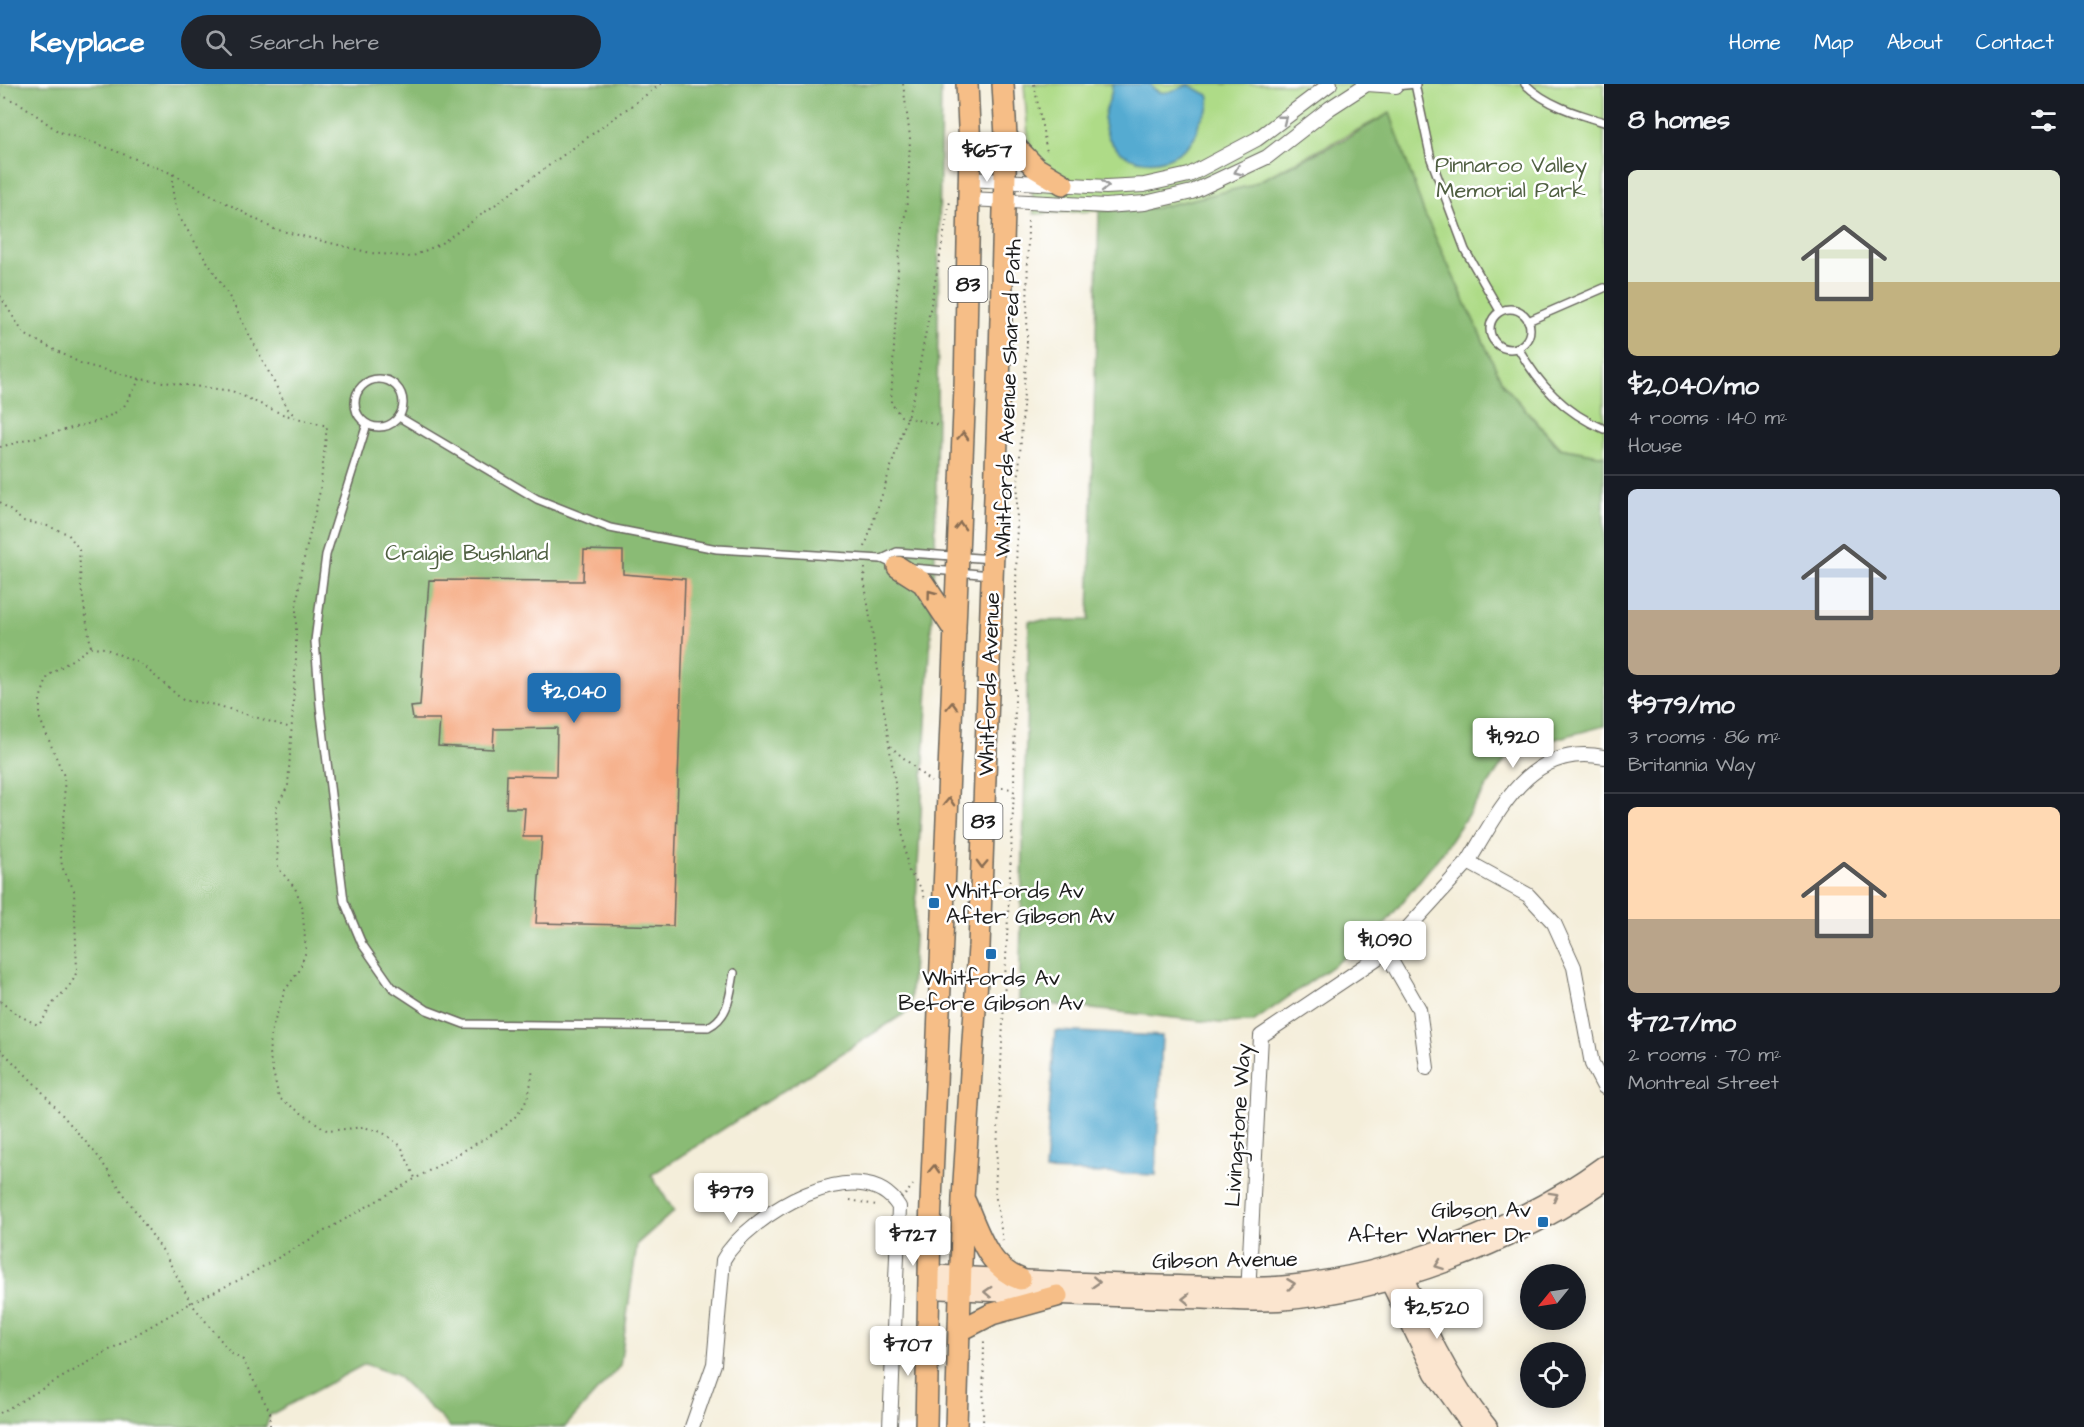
<!DOCTYPE html>
<meta charset="utf-8">
<style>
:root{--surface:#171b24;--page:#20242c;--text:#f1f3f6;--muted:#9ea1a6;--line:#363941;--accent:#1f6fb2}
body{margin:0;font-family:"Architects Daughter",sans-serif;background:var(--page);color:var(--text);height:100vh;display:flex;flex-direction:column;font-size:22px;white-space:nowrap}
*{box-sizing:border-box;margin:0}
p{font-size:20px;color:var(--muted)}
.icon{flex:none;width:33px;height:33px;fill:none;stroke:currentColor;stroke-width:2;stroke-linecap:round;stroke-linejoin:round}
.map{position:relative;flex:1;overflow:hidden}
.sheet{display:flex;flex-direction:column;background:var(--surface);width:480px}
.sheet>*{flex:none}
.needle{width:39px;rotate:240deg}
.tools{position:absolute;left:1520px;top:1180px;display:grid;gap:12px}
.tools a{display:grid;place-items:center;width:66px;height:66px;border-radius:50%;background:var(--surface);box-shadow:0 3px 15px #0003;font-size:30px}
.price{position:absolute;translate:-50% -51px;padding:0 14px;border-radius:6px;background:#fff;color:#222;font-size:20px;line-height:39px;filter:drop-shadow(0 2px 3px #0008)}
.price::after{content:'';position:absolute;left:50%;top:36px;width:18px;height:14px;margin-left:-9px;background:inherit;clip-path:polygon(0 0,100% 0,50% 100%)}
.price.active{background:var(--accent);color:#fff}
ul{padding:0;list-style:none}
li{display:grid;align-content:center;gap:12px;height:318px;padding:0 24px}
li+li{border-top:2px solid var(--line)}
li span{display:grid;place-items:center;height:186px;border-radius:9px;color:#555}
li>.icon{margin-inline-start:auto}
span .icon{width:108px;height:108px;fill:#fffc;stroke-width:1}
li b{font-size:26px}
h2{display:flex;justify-content:space-between;align-items:center;height:72px;padding:0 24px;font-size:26px}
header{display:flex;align-items:center;gap:36px;box-sizing:border-box;height:84px;padding:0 30px;background:var(--accent);color:#fff}
header strong{font-size:28px}
nav{display:flex;gap:33px;margin-inline-start:auto;font-size:21px}
.search{width:420px;height:54px;background:var(--page);display:flex;align-items:center;gap:15px;box-sizing:border-box;padding:0 21px;border-radius:33px;color:var(--muted);font-size:22px}
main{display:flex;flex:1;min-height:0}
.map>svg:first-child{display:block}
</style>
<header>
<strong>Keyplace</strong>
<div class="search"><svg class="icon" aria-label="search" viewBox="0 0 24 24"><circle cx="10" cy="10" r="6"/><path d="M15 15l6 6"/></svg>Search here</div>
<nav><a>Home</a><a>Map</a><a>About</a><a>Contact</a></nav>
</header>
<main>
<div class="map">
<svg width="1604" height="1343" viewBox="0 0 1604 1343">
<rect width="100%" height="100%" fill="#fff"/>
<filter id="ink" filterUnits="userSpaceOnUse"><feTurbulence type="fractalNoise" baseFrequency=".0167" numOctaves="2"/><feDisplacementMap in="SourceGraphic" scale="12" xChannelSelector="R" yChannelSelector="G"/><feConvolveMatrix kernelMatrix="1 2 1 2 8 2 1 2 1" color-interpolation-filters="sRGB"/></filter>
<filter id="wash" filterUnits="userSpaceOnUse"><feTurbulence type="fractalNoise" baseFrequency=".008" numOctaves="4" result="noise"/><feDisplacementMap in="SourceGraphic" scale="24" xChannelSelector="R" yChannelSelector="G"/><feGaussianBlur stdDeviation="1.35" result="paint"/><feColorMatrix in="noise" values="0 0 0 0 0 0 0 0 0 0 0 0 0 0 0 0 0 1.4 0 .05"/><feComposite in="paint" operator="in"/></filter>
<g filter="url(#wash)">
<rect width="100%" height="100%" fill="#f4eeda"/>
<path fill="#aedb87" stroke="#657c52" stroke-width="1.5" d="M1024 0H1604V372L1560 364 1503 300 1424 129 1390 29 1249 102 1156 124 1034 130Z"/>
<g fill="#8abb74" stroke="#536c48" stroke-width="1.5">
<path d="M0 0H941L935 478 910 926 651 1091 674 1127 637 1160 620 1282 565 1343H450L396 1291 365 1280 270 1331 266 1343H0Z"/>
<path d="M1390 29 1424 129 1503 300 1559 364 1604 372V642L1511 667 1442 769 1375 852 1253 938 1220 939 1019 917 1029 537 1089 536 1099 127 1156 124 1249 102 1347 54Z"/>
</g>
<g fill="#55abd1" stroke="#386476" stroke-width="1.5">
<path d="M1112 0H1150C1160 16 1174 5 1189 1L1208 11C1213 26 1204 28 1199 39 1197 44 1198 48 1195 52 1173 89 1112 86 1104 40 1102 26 1114 12 1112 0Z"/>
<path d="M1055 947 1162 952 1156 1091 1045 1087Z"/>
</g>
<g id="blocks">
<path fill="#f5a87f" d="M584 466 623 467V490L685 495 673 842 536 839 542 753H523L525 724H506L507 691 556 692 557 644 494 645 493 665 438 662 440 635H413L411 623 420 622 429 496 583 497Z"/>
</g>
</g>
<g filter="url(#ink)">
<use href="#blocks" fill-opacity="0" stroke="#68665e" stroke-width="1.5"/>
<g fill="none" stroke-linecap="round" stroke-linejoin="round">
<g stroke="#68665e" stroke-width="10">
<g id="lane">
<path d="M1415 0 1431 75 1465 166 1500 227"/>
<path d="M1525 0C1546 21 1577 30 1604 38"/>
<path d="M1395 2 1416 0"/>
<circle cx="1510" cy="245" r="20"/>
<path d="M1528 237 1604 204"/>
<path d="M1518 264C1539 301 1565 329 1604 345"/>
<circle cx="379" cy="319" r="24"/>
<path d="M399 333 537 415 610 444 717 465 882 475 895 481"/>
<path d="M367 340 326 471 315 557 320 621 344 817 362 860 392 903 427 926 464 940 708 943C729 933 730 911 734 889"/>
<path d="M882 475 897 468 992 475"/>
<path d="M912 484 991 491"/>
</g>
</g>
<g stroke="#68665e" stroke-width="16">
<g id="street">
<path d="M969 95 1106 103 1144 101 1189 91 1257 55 1330 0"/>
<path d="M969 115 1106 122 1145 119 1192 108 1267 73 1330 24 1367 0 1396 2"/>
<path d="M1468 778C1500 726 1530 658 1604 673"/>
<path d="M1386 868 1419 925 1427 984"/>
<path d="M1248 1211 1261 952 1386 868 1468 778 1528 811 1554 839 1574 883 1592 980 1604 1003"/>
<path d="M692 1343 714 1280 723 1176C747 1132 862 1063 899 1123L890 1343"/>
</g>
</g>
<g stroke="#68665e" stroke-width="21">
<g id="secondary">
<path d="M1400 1183C1423 1240 1448 1296 1488 1343"/>
<path d="M1385 1188 1434 1289 1472 1343"/>
<path d="M929 1190C1013 1195 1096 1199 1179 1201 1215 1202 1253 1205 1288 1201 1393 1190 1519 1144 1604 1081"/>
<path d="M929 1205C1014 1209 1098 1213 1183 1215 1214 1215 1247 1219 1279 1217 1389 1208 1512 1161 1604 1098"/>
</g>
</g>
<g stroke="#68665e" stroke-width="24">
<g id="primary">
<path d="M1006 53 1036 84 1063 100"/>
<path d="M898 483 923 499 955 547"/>
<path d="M965 1118C978 1147 987 1183 1020 1195"/>
<path d="M959 1247 992 1230 1057 1212"/>
<path d="M926 1343 930 1143 965 303 970 64 967 0"/>
<path d="M956 1343 963 1114 979 863 1000 271 1006 53 1003 0"/>
</g>
</g>
<g stroke="#68665e" stroke-width="2" stroke-dasharray="1.5 4.5" stroke-linecap="butt">
<path d="M903 0 910 53 908 112 899 169 891 319 901 332 938 341"/>
<path d="M1034 0 1047 68"/>
<path d="M0 11 21 20 59 48 98 60 173 90 274 145 371 169 411 173 440 160 470 139 661 0"/>
<path d="M173 90V111L178 131 230 214 288 325 296 333"/>
<path d="M0 212 24 250 82 280 140 295 232 307 282 330 327 342 320 407 301 487 296 526V574L288 702 276 724 278 784 295 804 302 821 306 867 299 887 285 906 272 945 269 969 279 1014 328 1047 363 1043 382 1048 401 1062 415 1094"/>
<path d="M0 363 102 336 123 324 140 295"/>
<path d="M0 418 23 437 45 441 68 450 79 465 81 503 91 563"/>
<path d="M865 463 914 312 950 117"/>
<path d="M865 484 864 494 908 786 922 805 925 815"/>
<path d="M890 662 931 698"/>
<path d="M1002 704 1014 705"/>
<path d="M0 917 16 930 38 941C46 934 48 925 55 917 65 906 73 901 77 886L74 806 62 783 60 763 65 726 64 692 40 635V615L48 592 91 563 104 564 141 580 183 616 216 621 291 644"/>
<path d="M0 965 38 1003 97 1071 165 1170 191 1219 232 1270 243 1276 270 1328V1343"/>
<path d="M905 1111 913 1101"/>
<path d="M850 1116 876 1121"/>
<path d="M1003 1157 995 1109 1014 705 1017 419 1027 259 1028 133"/>
<path d="M0 1329 191 1219 243 1194 501 1045C527 1025 529 1015 533 984"/>
<path d="M983 1343 984 1253"/>
</g>
<use href="#lane" stroke="#fff" stroke-width="7"/>
<use href="#street" stroke="#fff" stroke-width="14"/>
<use href="#secondary" stroke="#fbe5cf" stroke-width="18"/>
<use href="#primary" stroke="#f6be87" stroke-width="21"/>
</g>
<defs><path id="oneway-chevron" d="M-2-3.5L2.5 0L-2 3.5" fill="none" stroke-width="1.6" stroke-linecap="round" stroke-linejoin="round" transform="scale(1.5)"/></defs>
<g stroke="#999">
<use href="#oneway-chevron" transform="translate(1283 35) rotate(-38)"/>
<use href="#oneway-chevron" transform="translate(1238 87) rotate(156)"/>
<use href="#oneway-chevron" transform="translate(1105 102)"/>
</g>
<g stroke="#896d52">
<use href="#oneway-chevron" transform="translate(963 352) rotate(-87)"/>
<use href="#oneway-chevron" transform="translate(960 442) rotate(-88)"/>
<use href="#oneway-chevron" transform="translate(931 510) rotate(-127)"/>
<use href="#oneway-chevron" transform="translate(952 622) rotate(-88)"/>
<use href="#oneway-chevron" transform="translate(949 718) rotate(-88)"/>
<use href="#oneway-chevron" transform="translate(982 780) rotate(92)"/>
<use href="#oneway-chevron" transform="translate(934 1085) rotate(-87)"/>
</g>
<g stroke="#978b7e">
<use href="#oneway-chevron" transform="translate(1554 1112) rotate(-29)"/>
<use href="#oneway-chevron" transform="translate(1439 1181) rotate(160)"/>
<use href="#oneway-chevron" transform="translate(1096 1198) rotate(3)"/>
<use href="#oneway-chevron" transform="translate(1291 1200) rotate(-7)"/>
<use href="#oneway-chevron" transform="translate(988 1208) rotate(-177)"/>
<use href="#oneway-chevron" transform="translate(1186 1215) rotate(-179)"/>
</g>
</g>
<g fill="#1f6fb2" stroke="#fff" stroke-width="2">
<rect x="928" y="813" width="12" height="12" rx="3"/>
<rect x="985" y="864" width="12" height="12" rx="3"/>
<rect x="1537" y="1132" width="12" height="12" rx="3"/>
</g>
<g text-anchor="middle" stroke-width="5" stroke-linejoin="round" paint-order="stroke">
<g fill="#fff" stroke="#606060" stroke-width="1.5">
<rect x="948.5" y="182" width="39" height="36" rx="4.5"/>
<rect x="963.5" y="719" width="39" height="36" rx="4.5"/>
</g>
<g font-size="21" font-weight="bold" fill="#1c1c1c">
<text x="968" y="207">83</text>
<text x="983" y="744">83</text>
</g>
<g font-size="22" fill="#4f5f41" stroke="#fff">
<text x="1511" y="88">Pinnaroo Valley<tspan x="1511" dy="25">Memorial Park</tspan></text>
<text x="467" y="476">Craigie Bushland</text>
</g>
<g font-size="22" fill="#1c1c1c" stroke="#fff">
<text transform="translate(1007 314) rotate(-88)" y="8">Whitfords Avenue Shared Path</text>
<text transform="translate(988 600) rotate(-88)" y="8">Whitfords Avenue</text>
<text transform="translate(1237 1041) rotate(-86)" y="8">Livingstone Way</text>
<text transform="translate(1225 1175) rotate(-1)" y="8">Gibson Avenue</text>
</g>
<g font-size="22" fill="#1c1c1c" stroke="#fff" text-anchor="start">
<text x="946" y="814">Whitfords Av<tspan x="946" dy="25">After Gibson Av</tspan></text>
<text x="991" y="901" text-anchor="middle">Whitfords Av<tspan x="991" dy="25">Before Gibson Av</tspan></text>
<text x="1531" y="1133" text-anchor="end">Gibson Av<tspan x="1531" dy="25">After Warner Dr</tspan></text>
</g>
</g>
</svg>
<div class="tools">
<a><svg class="needle" viewBox="-14 -14 28 28"><path d="M0-13l5 13h-10z" fill="#e53935"/><path d="M0 13l5-13h-10z" fill="#9ea1a6"/></svg></a>
<a><svg class="icon" aria-label="locate" viewBox="0 0 24 24"><circle cx="12" cy="12" r="6"/><path d="M12 2v4M12 18v4M2 12h4M18 12h4"/></svg></a>
</div>
<b class="price" style="left:987px;top:99px">$657</b>
<b class="price active" style="left:574px;top:640px">$2,040</b>
<b class="price" style="left:1513px;top:685px">$1,920</b>
<b class="price" style="left:1385px;top:888px">$1,090</b>
<b class="price" style="left:731px;top:1140px">$979</b>
<b class="price" style="left:913px;top:1183px">$727</b>
<b class="price" style="left:1437px;top:1256px">$2,520</b>
<b class="price" style="left:908px;top:1293px">$707</b>
</div>
<section class="sheet">
<h2>8 homes<svg class="icon" aria-label="filters" viewBox="0 0 24 24"><path d="M4 7h16M4 17h16"/><circle cx="9" cy="7" r="2"/><circle cx="15" cy="17" r="2"/></svg></h2>
<ul>
<li><span style="background:linear-gradient(#dfe7d0 60%,#c2b280 0)"><svg class="icon" aria-label="home" viewBox="0 0 24 24"><path d="M3 11l9-7 9 7M6 9v11h12V9"/></svg></span><div><b>$2,040/mo</b><p>4 rooms · 140 m²</p><p>House</p></div></li>
<li><span style="background:linear-gradient(#c9d6e8 65%,#b9a48a 0)"><svg class="icon" aria-label="home" viewBox="0 0 24 24"><path d="M3 11l9-7 9 7M6 9v11h12V9"/></svg></span><div><b>$979/mo</b><p>3 rooms · 86 m²</p><p>Britannia Way</p></div></li>
<li><span style="background:linear-gradient(#ffd9b3 60%,#b9a48a 0)"><svg class="icon" aria-label="home" viewBox="0 0 24 24"><path d="M3 11l9-7 9 7M6 9v11h12V9"/></svg></span><div><b>$727/mo</b><p>2 rooms · 70 m²</p><p>Montreal Street</p></div></li>
</ul>
</section>
</main>
